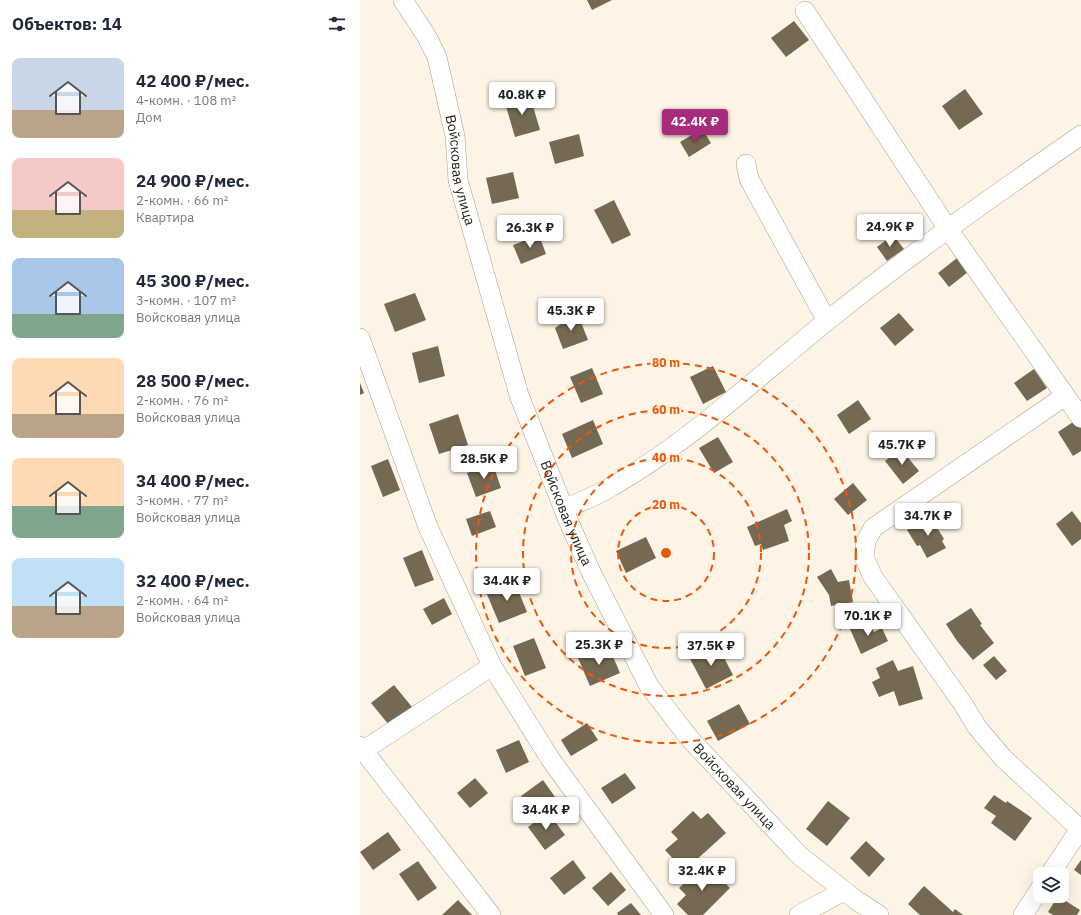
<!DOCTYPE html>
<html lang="ru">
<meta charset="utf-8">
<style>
:root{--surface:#fff;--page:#f6f6f7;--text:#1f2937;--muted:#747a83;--accent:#a82c7e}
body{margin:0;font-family:"IBM Plex Sans",sans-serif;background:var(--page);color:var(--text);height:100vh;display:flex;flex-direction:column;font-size:15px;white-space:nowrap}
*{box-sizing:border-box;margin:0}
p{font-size:13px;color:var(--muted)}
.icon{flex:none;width:22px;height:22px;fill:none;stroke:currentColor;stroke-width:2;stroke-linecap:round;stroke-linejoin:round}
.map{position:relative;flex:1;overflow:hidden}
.side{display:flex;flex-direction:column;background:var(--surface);width:360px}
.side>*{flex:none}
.fabs{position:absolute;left:673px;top:867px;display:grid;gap:8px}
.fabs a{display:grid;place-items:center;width:36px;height:36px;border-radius:8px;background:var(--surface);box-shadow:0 4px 16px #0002;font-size:20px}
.price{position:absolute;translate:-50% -34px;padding:0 9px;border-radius:4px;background:#fff;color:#222;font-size:13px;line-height:26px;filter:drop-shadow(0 1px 2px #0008)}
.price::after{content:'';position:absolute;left:50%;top:24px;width:12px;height:9px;margin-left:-6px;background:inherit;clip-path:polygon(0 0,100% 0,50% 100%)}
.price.on{background:var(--accent);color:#fff}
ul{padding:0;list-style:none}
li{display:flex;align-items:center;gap:12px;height:100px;padding:0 12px}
li span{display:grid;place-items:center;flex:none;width:112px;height:80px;border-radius:8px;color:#555}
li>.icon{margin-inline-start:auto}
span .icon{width:48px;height:48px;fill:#fffc;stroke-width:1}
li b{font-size:17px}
h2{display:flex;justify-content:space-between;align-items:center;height:48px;padding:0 12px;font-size:17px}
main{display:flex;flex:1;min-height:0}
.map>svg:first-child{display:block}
</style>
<main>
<section class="side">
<h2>Объектов: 14<svg class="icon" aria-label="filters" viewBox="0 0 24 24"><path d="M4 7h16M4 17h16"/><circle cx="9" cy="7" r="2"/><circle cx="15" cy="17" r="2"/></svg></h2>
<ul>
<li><span style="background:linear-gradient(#c9d6e8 65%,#b9a48a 0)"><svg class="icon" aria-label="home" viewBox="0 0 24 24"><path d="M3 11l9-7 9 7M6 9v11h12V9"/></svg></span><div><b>42 400 ₽/мес.</b><p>4-комн. · 108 m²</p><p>Дом</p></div></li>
<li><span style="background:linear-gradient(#f6c9c9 65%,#c2b280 0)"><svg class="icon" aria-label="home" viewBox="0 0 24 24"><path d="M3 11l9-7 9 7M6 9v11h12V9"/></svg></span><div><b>24 900 ₽/мес.</b><p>2-комн. · 66 m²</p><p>Квартира</p></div></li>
<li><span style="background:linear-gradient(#a9c7e8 70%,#7fa58c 0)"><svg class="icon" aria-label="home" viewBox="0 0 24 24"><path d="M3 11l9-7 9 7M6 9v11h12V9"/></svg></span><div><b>45 300 ₽/мес.</b><p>3-комн. · 107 m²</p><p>Войсковая улица</p></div></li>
<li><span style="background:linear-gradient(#ffd9b3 70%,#b9a48a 0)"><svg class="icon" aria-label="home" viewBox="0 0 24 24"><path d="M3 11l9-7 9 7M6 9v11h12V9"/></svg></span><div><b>28 500 ₽/мес.</b><p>2-комн. · 76 m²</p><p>Войсковая улица</p></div></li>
<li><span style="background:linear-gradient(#ffd9b3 60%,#7fa58c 0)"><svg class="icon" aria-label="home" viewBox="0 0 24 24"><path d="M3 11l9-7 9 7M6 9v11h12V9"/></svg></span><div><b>34 400 ₽/мес.</b><p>3-комн. · 77 m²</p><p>Войсковая улица</p></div></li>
<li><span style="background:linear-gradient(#bfe0f5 60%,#b9a48a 0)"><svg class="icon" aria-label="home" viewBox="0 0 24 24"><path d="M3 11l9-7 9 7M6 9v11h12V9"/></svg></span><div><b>32 400 ₽/мес.</b><p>2-комн. · 64 m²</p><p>Войсковая улица</p></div></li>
</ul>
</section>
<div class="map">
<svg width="721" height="915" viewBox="0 0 721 915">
<rect width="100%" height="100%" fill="#fdf4e5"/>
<g fill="#766953">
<path d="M227 0H252L232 10Z"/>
<path d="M434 21 449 40 426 57 411 38Z"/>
<path d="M605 89 623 114 599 130 582 106Z"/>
<path d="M170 96 180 130 155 137 145 103Z"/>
<path d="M342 129 351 143 329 157 320 142Z"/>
<path d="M219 134 224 156 195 164 189 142Z"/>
<path d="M153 172 159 198 132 204 126 178Z"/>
<path d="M254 200 271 235 252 244 234 210Z"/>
<path d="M179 235 186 254 161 264 153 245Z"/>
<path d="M533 235 544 249 527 261 517 247Z"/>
<path d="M597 258 608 272 589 287 578 273Z"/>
<path d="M55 293 66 320 35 332 24 304Z"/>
<path d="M217 312 228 340 203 349 195 328Z"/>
<path d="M539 313 554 330 535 346 520 328Z"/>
<path d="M78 346 85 376 59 383 52 353Z"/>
<path d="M353 366 366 392 343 404 330 377Z"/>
<path d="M232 368 243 394 221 403 210 377Z"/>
<path d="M674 369 687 388 667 401 654 383Z"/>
<path d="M0 383 4 393 0 395Z"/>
<path d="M498 400 511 419 489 434 477 415Z"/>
<path d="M98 414 108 445 79 454 69 424Z"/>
<path d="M233 420 243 444 212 458 202 434Z"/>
<path d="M716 420 721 428V451L713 456 698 432Z"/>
<path d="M358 437 373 462 354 473 339 448Z"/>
<path d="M541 449 559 471 543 484 525 461Z"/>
<path d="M28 459 40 490 23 497 11 466Z"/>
<path d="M133 464 141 488 116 497 107 473Z"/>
<path d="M493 483 507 500 488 515 474 499Z"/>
<path d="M427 509 432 521 424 525 429 541 403 550 401 544 395 546 387 527Z"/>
<path d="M130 511 136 527 112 536 106 519Z"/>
<path d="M712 511 721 523V539L712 546 696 524Z"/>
<path d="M570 516 584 539 582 541 586 548 567 558 560 545 557 546 547 530Z"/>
<path d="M286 537 296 558 266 573 256 551Z"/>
<path d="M62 550 74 580 55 587 43 558Z"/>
<path d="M471 569 478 582 489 580 493 602 471 606 469 595 457 577Z"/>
<path d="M154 580 167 612 139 623 126 592Z"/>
<path d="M84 598 92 614 72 625 63 609Z"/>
<path d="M611 608 622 624 620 625 634 643 613 660 597 641 586 624Z"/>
<path d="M508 621 514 632 522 628 528 641 501 654 490 629Z"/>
<path d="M174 638 186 668 165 676 153 646Z"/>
<path d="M248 645 260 673 230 686 218 658Z"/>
<path d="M359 648 373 675 346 689 328 655Z"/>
<path d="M634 656 647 671 636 680 623 665Z"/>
<path d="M533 660 538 671 553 666 563 699 539 706 534 691 519 697 512 682 520 678 516 668Z"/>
<path d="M34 685 52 707 29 725 11 703Z"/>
<path d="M379 704 390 724 358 741 347 721Z"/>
<path d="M227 723 238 740 211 756 201 740Z"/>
<path d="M159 740 169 762 146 773 136 750Z"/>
<path d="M265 773 276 788 252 804 241 788Z"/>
<path d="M115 778 128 793 110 808 97 793Z"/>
<path d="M183 780 195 797 173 813 161 796Z"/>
<path d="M634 795 646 803 647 801 672 818 655 841 631 823 636 816 624 808Z"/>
<path d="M468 801 490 818 467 846 446 829Z"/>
<path d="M333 811 341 819 348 813 366 833 324 871 305 850 318 839 311 832Z"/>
<path d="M188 812 205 835 185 850 168 827Z"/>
<path d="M28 832 41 850 13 870 0 852Z"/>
<path d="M506 841 525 859 509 877 490 858Z"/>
<path d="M213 860 226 878 204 895 190 878Z"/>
<path d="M721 860V875L714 870Z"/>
<path d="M58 861 77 888 58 901 39 874Z"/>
<path d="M345 864 370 888 343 915H328L317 904 326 895 319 888Z"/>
<path d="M251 872 266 890 248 906 232 888Z"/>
<path d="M564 886 593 912 595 909 603 915H560L548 904Z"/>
<path d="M698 896 720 910 717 915H693L688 912Z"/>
<path d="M98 900 112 915H82Z"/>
<path d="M271 903 281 915H258L257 913Z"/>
</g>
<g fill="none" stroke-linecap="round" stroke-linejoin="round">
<g stroke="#ad9e87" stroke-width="20">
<g id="minor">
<path id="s1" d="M43 0 67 37 77 57 95 136 98 180 159 395 208 520 231 572 289 686 330 739 440 856 496 900 519 915"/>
<path d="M445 11 588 229 721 418"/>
<path d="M386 164 389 179 467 321"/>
<path d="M0 338 68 527 132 666 191 760 304 915"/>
<path d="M204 509C220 502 236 496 251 487 330 442 396 378 467 321 549 255 635 195 721 135"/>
<path d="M0 746 131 915"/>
<path d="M4 750 132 666"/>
<path d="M690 874 720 829 643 758 617 727 603 704 513 577 504 557 506 541 513 528 705 396"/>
<path d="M439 915 484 891"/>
<path d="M663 915 680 889"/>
</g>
</g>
<use href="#minor" stroke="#fff" stroke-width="19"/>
</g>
<g fill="none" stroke="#e8590c" stroke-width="2" stroke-dasharray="7 5">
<circle cx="306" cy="553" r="48"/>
<circle cx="306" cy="553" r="95"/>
<circle cx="306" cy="553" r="143"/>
<circle cx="306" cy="553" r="190"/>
</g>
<g text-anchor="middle" stroke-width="4" stroke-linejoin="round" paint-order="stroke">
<g font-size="14" fill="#231d14" stroke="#fdf4e5">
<text dy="5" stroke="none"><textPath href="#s1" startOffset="182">Войсковая улица</textPath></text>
<text dy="5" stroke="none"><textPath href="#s1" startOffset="542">Войсковая улица</textPath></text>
<text dy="5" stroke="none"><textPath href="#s1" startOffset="866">Войсковая улица</textPath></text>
</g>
</g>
<circle cx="306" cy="553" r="6" fill="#e8590c" stroke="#fdf4e5" stroke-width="2"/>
<g font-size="12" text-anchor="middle" font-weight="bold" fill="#e8590c" stroke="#fdf4e5" stroke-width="4" stroke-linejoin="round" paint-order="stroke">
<text x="306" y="367">80 m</text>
<text x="306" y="414">60 m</text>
<text x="306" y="462">40 m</text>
<text x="306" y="509">20 m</text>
</g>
</svg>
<div class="fabs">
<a><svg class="icon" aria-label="layers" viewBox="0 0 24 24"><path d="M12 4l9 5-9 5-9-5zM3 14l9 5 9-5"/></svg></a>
</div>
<b class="price" style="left:162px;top:116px">40.8K ₽</b>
<b class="price on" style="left:335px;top:143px">42.4K ₽</b>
<b class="price" style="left:530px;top:248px">24.9K ₽</b>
<b class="price" style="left:170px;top:249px">26.3K ₽</b>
<b class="price" style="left:211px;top:332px">45.3K ₽</b>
<b class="price" style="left:542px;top:466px">45.7K ₽</b>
<b class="price" style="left:124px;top:480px">28.5K ₽</b>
<b class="price" style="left:568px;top:537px">34.7K ₽</b>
<b class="price" style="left:147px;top:602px">34.4K ₽</b>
<b class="price" style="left:508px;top:637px">70.1K ₽</b>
<b class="price" style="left:239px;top:666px">25.3K ₽</b>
<b class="price" style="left:351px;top:667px">37.5K ₽</b>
<b class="price" style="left:186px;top:831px">34.4K ₽</b>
<b class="price" style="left:342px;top:892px">32.4K ₽</b>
</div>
</main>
